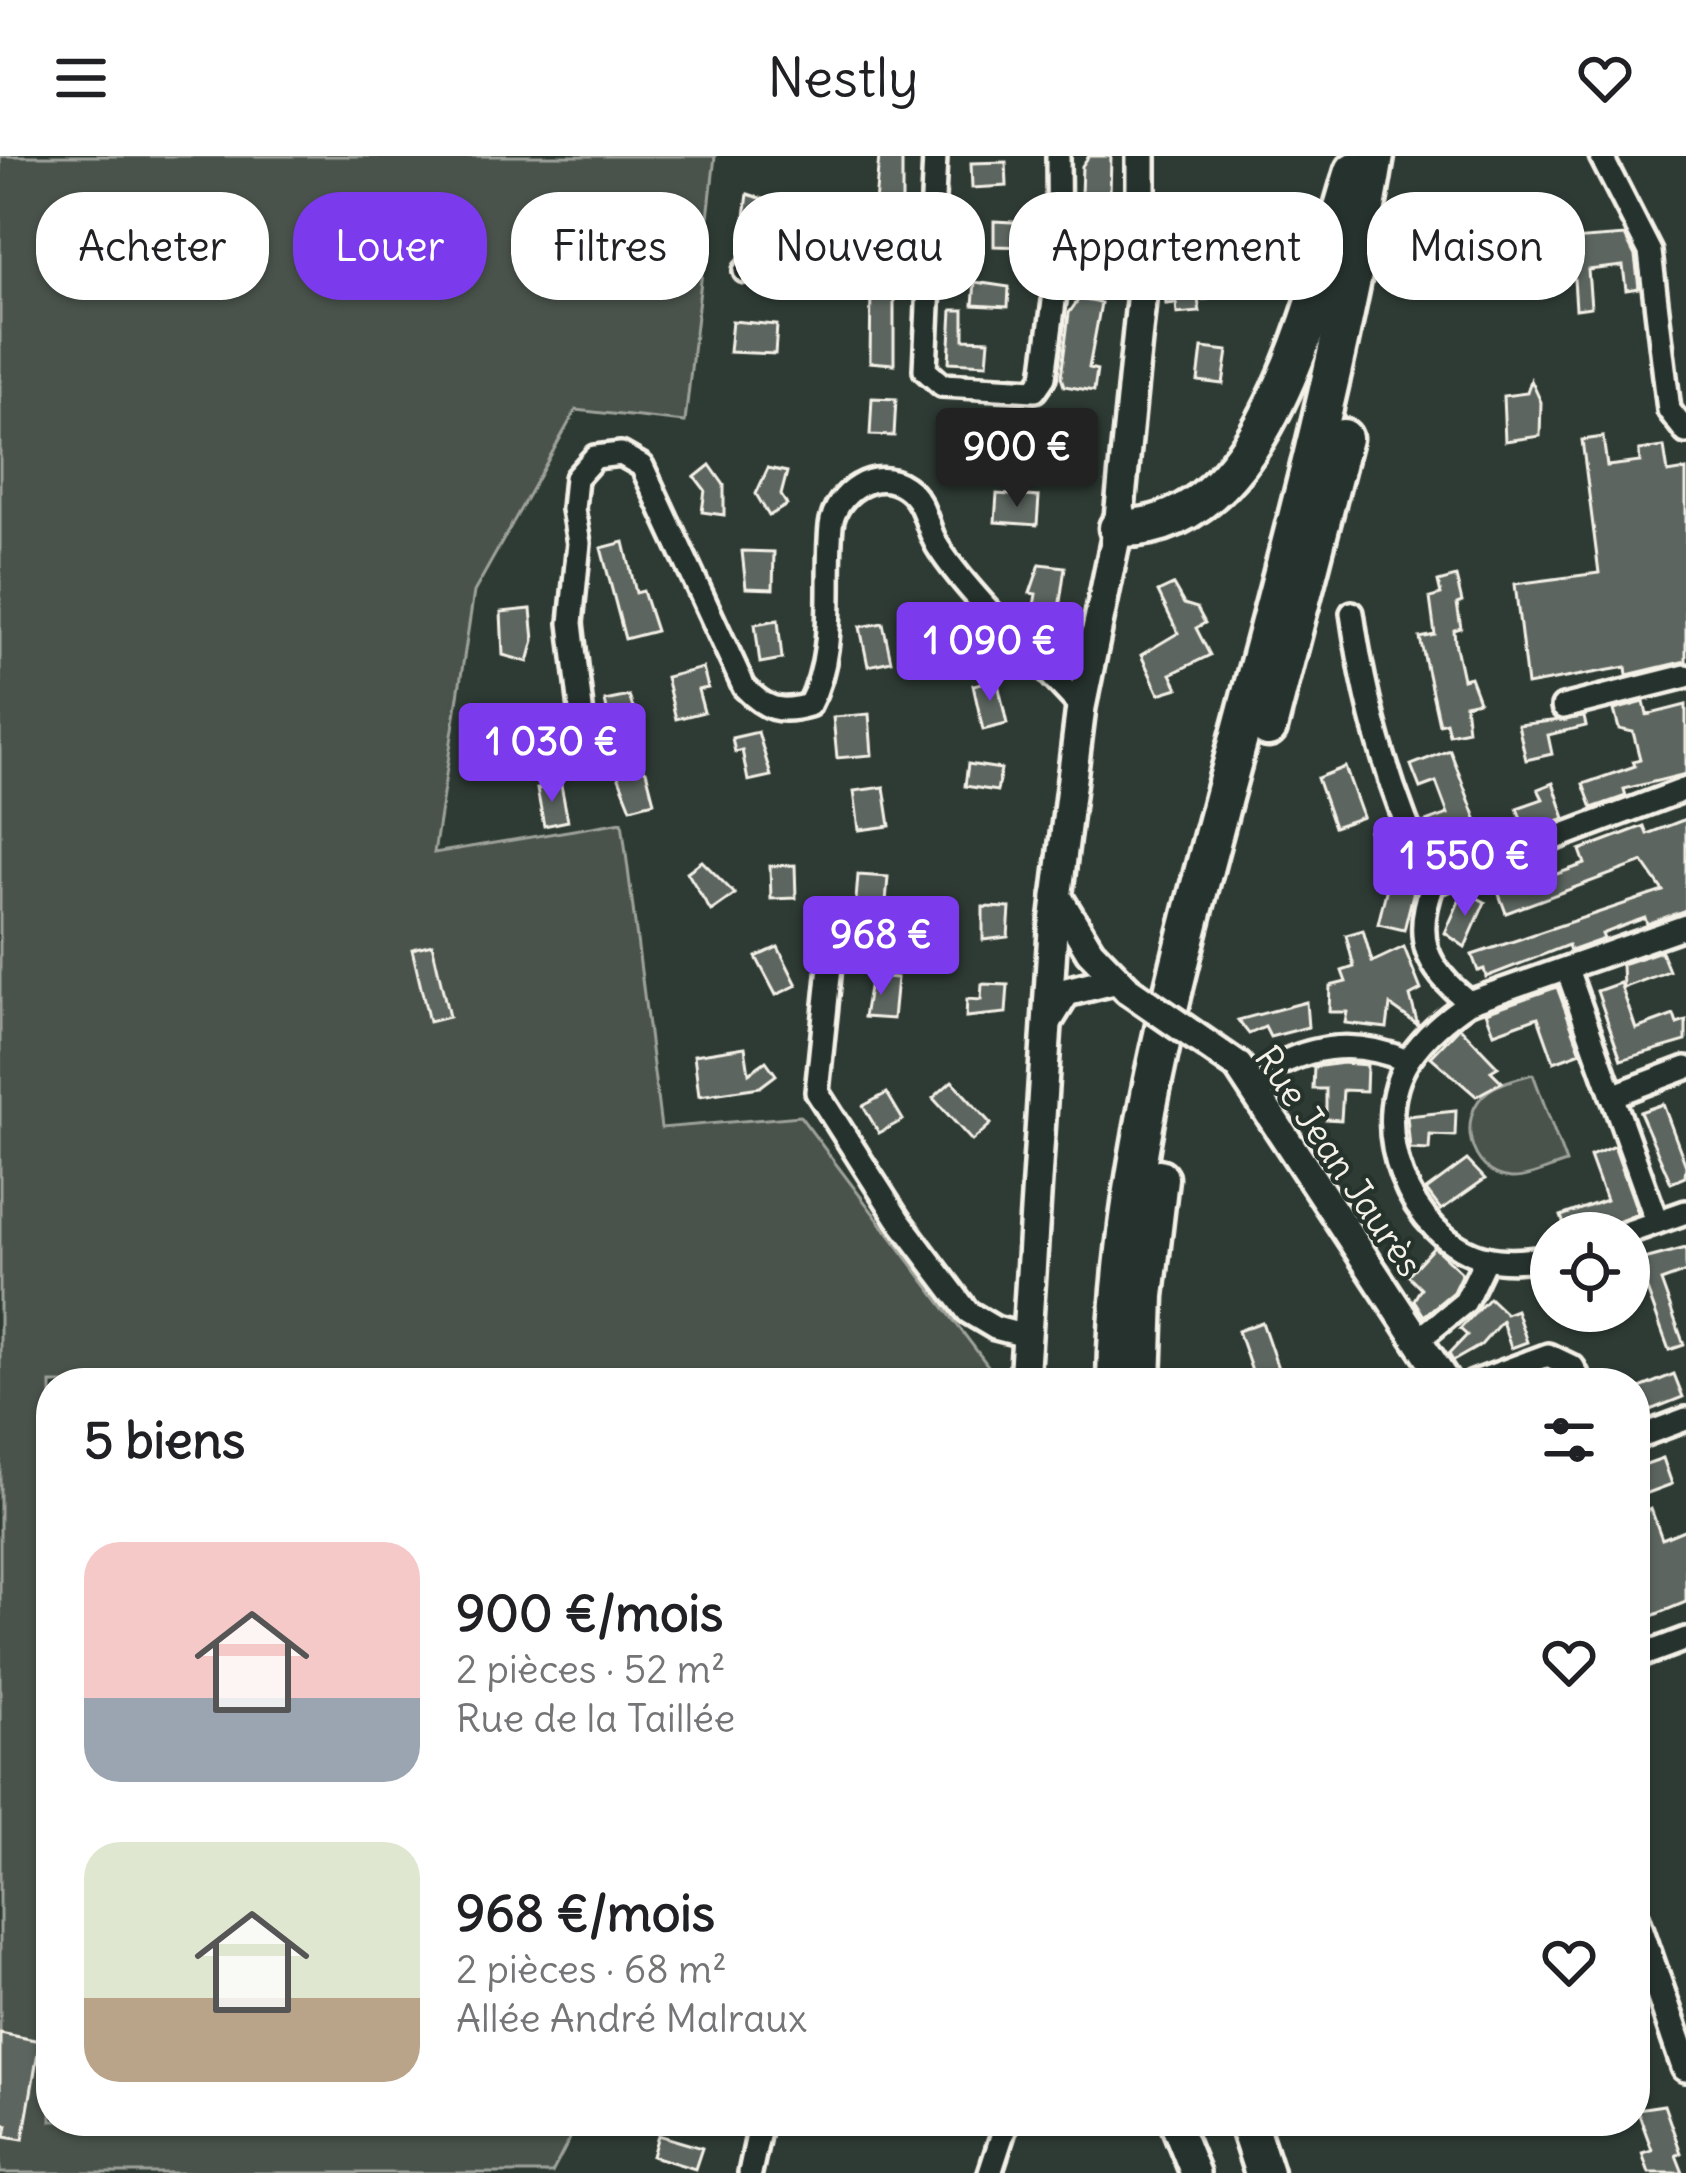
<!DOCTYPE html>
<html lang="fr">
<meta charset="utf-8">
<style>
:root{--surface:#fff;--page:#f2f2f2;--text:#202124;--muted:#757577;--accent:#7c3aed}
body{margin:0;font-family:Delius,sans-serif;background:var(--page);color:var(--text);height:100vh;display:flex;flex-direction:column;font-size:45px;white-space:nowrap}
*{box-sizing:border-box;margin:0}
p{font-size:39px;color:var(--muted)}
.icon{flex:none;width:66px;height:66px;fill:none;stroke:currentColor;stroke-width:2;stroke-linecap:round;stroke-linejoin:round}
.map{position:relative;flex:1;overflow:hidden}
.side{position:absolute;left:36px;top:1212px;width:1614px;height:768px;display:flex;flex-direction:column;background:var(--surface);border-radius:48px;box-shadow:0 3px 9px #0004}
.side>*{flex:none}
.top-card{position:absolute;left:36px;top:36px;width:1614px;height:108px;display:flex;gap:24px}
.fabs{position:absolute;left:1530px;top:1056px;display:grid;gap:24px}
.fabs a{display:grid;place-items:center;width:120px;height:120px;border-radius:50%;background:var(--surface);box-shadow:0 3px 9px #0004;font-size:60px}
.price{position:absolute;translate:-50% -102px;padding:0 27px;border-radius:12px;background:var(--accent);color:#fff;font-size:39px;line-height:78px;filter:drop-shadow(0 3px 6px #0008)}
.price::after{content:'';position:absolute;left:50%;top:72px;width:36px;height:27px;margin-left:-18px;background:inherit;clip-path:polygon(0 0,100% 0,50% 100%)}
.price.on{background:#222;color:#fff}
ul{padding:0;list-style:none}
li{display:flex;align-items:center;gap:36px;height:300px;padding:0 48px}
li span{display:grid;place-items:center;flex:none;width:336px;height:240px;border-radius:36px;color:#555}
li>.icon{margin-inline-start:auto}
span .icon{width:144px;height:144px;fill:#fffc;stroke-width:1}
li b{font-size:51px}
h2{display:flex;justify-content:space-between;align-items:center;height:144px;padding:0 48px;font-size:51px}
.pill{padding:0 42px;border-radius:48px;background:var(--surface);box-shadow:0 3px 9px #0004;font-size:42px;line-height:108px}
.pill.on{background:var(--accent);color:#fff}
header{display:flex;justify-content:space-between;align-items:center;height:156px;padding:0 48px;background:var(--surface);font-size:54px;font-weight:600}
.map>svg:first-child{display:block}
</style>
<header><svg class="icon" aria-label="menu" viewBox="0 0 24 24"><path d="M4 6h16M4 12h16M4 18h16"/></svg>Nestly<svg class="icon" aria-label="heart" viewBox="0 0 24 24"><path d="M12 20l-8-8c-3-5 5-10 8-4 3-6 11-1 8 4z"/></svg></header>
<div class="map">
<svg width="1686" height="2017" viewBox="0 0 1686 2017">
<rect width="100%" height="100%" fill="#2e3b34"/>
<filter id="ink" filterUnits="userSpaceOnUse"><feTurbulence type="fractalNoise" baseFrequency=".00833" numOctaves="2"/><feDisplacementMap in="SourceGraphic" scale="24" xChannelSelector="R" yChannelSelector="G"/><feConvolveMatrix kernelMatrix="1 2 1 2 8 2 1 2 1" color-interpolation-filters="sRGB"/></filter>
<g filter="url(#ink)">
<g fill="#48524c" stroke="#9ea29a" stroke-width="3">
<path d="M0 0H715L685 266 576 254 474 436 434 697 622 666 661 972 800 960 1001 1227H51V1965H579L552 2017H0Z"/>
<path d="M1533 918 1566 1007C1549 1012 1528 1023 1511 1022 1468 1018 1456 959 1488 935 1500 926 1519 922 1533 918Z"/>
</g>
<g fill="#5c655e" stroke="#f4f1e8" stroke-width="3">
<path d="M879 0H902V75L873 73Z"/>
<path d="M1089 0H1111L1108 115 1085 114 1079 99 1082 10Z"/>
<path d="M1006 6 1007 30 972 32 971 7Z"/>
<path d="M748 38 796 54 791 77 743 75Z"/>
<path d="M1556 51 1558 85 1625 80 1635 100 1639 132 1626 134 1623 110 1588 114 1591 151 1576 153 1573 108 1553 111 1551 91 1507 95 1509 54Z"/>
<path d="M994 65 1030 67V91L994 90Z"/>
<path d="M1190 70 1193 122 1195 128 1207 129 1208 143 1198 144 1200 156 1177 158 1176 147 1166 148 1159 99 1167 98 1166 71Z"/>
<path d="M975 126 1009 131 1008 151 973 149Z"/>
<path d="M871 132 894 134V208L870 206Z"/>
<path d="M1079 143 1101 147 1089 212 1097 214 1094 235 1064 230 1061 221 1069 157Z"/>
<path d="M952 154H964V183L989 184 987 208 949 206Z"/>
<path d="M732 165 777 169 775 198 729 196Z"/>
<path d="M1202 192 1228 195 1223 228 1198 225Z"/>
<path d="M1531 224 1541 246 1540 280 1505 285 1503 240 1527 237Z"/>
<path d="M872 242 896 243 894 280 870 279Z"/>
<path d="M945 262 983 265 981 288 936 285 937 265Z"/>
<path d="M1031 268 1068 271 1067 295 1029 292Z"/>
<path d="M1603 281 1607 310 1640 306 1639 294 1664 291 1668 317 1686 314V505L1627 519 1626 511 1527 529 1515 428 1599 417 1582 284Z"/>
<path d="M710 309 724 329V359L702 356 705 334 695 321Z"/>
<path d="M768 312 787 316 781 339 787 349 769 360 756 338Z"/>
<path d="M997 338 1039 341 1037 369 995 366Z"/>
<path d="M624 386 636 437 643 435 656 475 625 483 601 392Z"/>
<path d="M742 395 774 396 773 433 746 432Z"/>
<path d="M1040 408 1065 411 1058 460 1033 456 1036 438 1030 437Z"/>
<path d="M1456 421 1462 446 1457 448 1461 472 1454 474 1455 486 1463 523 1470 521 1479 545 1465 548 1468 574 1449 578 1446 566 1439 568 1420 482 1435 479 1430 442 1441 439 1438 426Z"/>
<path d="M1173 429 1184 448 1197 452 1205 467 1196 472 1210 499 1171 518 1178 532 1159 538 1141 499 1178 477 1158 436Z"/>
<path d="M531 453 534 484 528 506 503 499 501 456Z"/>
<path d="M778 464 782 503 760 507 755 468Z"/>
<path d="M958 464 965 496 929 504 923 479 937 476 935 469Z"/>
<path d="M883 467 891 505 868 510 860 471Z"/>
<path d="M703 512 708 532 698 534 704 556 676 563 666 521Z"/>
<path d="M997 523 1007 568 983 574 973 529Z"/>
<path d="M629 540 640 573 613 579 605 545Z"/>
<path d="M1644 546 1647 559 1686 549V618L1624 633 1626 640 1592 652 1583 628 1635 610 1633 605 1640 603 1633 576 1619 573 1614 554Z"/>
<path d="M523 552 534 600 507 607 495 559Z"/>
<path d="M869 558 872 599 837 602 833 561Z"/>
<path d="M1584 561 1586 570 1548 579 1552 598 1526 604 1518 569Z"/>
<path d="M758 576 771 620 748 625 742 594 735 596 732 582Z"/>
<path d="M1450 594 1485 686 1461 694 1455 679 1431 688 1423 667 1448 658 1436 626 1420 632 1411 609Z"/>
<path d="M617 597 646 615 654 646 631 652 615 612 620 610Z"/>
<path d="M968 608 1001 613 997 635 965 630Z"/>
<path d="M1345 611 1363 661 1334 671 1317 622Z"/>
<path d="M1553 627 1565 662 1526 676 1517 652 1543 643 1538 633Z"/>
<path d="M561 629 568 665 544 670 537 633Z"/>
<path d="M884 631 890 670 859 674 854 635Z"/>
<path d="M1686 663V754L1647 768 1645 762 1628 768 1602 778 1604 783 1570 795 1568 789 1486 821 1484 813 1478 815 1472 799 1663 735 1643 706 1506 757 1497 733 1527 722 1524 716 1543 709 1548 721 1585 708 1580 694 1644 670 1647 678Z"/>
<path d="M1390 667 1406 706 1383 715 1369 675Z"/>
<path d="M702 705 735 738 711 755 687 716Z"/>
<path d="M795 709 796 742 771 743 770 710Z"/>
<path d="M858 719 888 721 885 759 855 757Z"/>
<path d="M1388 727 1414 734 1404 774 1378 768Z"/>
<path d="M1470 738 1485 746 1465 791 1445 777 1460 743 1466 746Z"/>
<path d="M983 751 1010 752 1008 781 983 784Z"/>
<path d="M1363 774 1372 806 1404 791 1421 834 1410 840 1418 869 1390 849 1387 872 1345 867 1347 856H1329L1330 830 1346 826 1342 815 1354 811 1346 779Z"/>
<path d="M432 788 449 861 429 866 412 793Z"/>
<path d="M778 791 797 829 776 839 756 801Z"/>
<path d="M1661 795 1669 815 1623 832 1622 808Z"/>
<path d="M871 820 897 822 893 863 864 861Z"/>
<path d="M1620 827 1636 873 1674 859 1677 868 1686 865V885L1621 904 1597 835Z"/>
<path d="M982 828 1008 829 1006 857 966 861 967 843 981 844Z"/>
<path d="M1557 831 1581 896 1554 906 1538 861 1494 877 1486 856Z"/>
<path d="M1306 846 1308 871 1270 881 1265 871 1249 878 1238 864Z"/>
<path d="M1460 871 1498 911 1491 915 1502 926 1476 940 1431 901Z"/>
<path d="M745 891 749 917 766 905 776 919 760 931 699 940 694 899Z"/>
<path d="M1343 907 1367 909 1366 935 1343 934 1341 964 1326 963V933H1313L1314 911Z"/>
<path d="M952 925 991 968 972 985 933 942Z"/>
<path d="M887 937 903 964 879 977 863 950Z"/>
<path d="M1663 948 1686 1010 1685 1021 1671 1027 1640 956Z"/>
<path d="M1456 955 1455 980 1430 979 1429 994 1410 993 1407 960Z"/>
<path d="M1614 990 1638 1057 1597 1077H1567L1561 1060 1606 1044 1590 1000Z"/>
<path d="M1467 1004 1485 1023 1441 1054 1426 1034Z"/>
<path d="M1434 1091 1462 1117 1453 1136 1424 1160 1414 1144 1421 1132 1408 1119Z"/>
<path d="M1686 1092V1116L1661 1125 1684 1189 1669 1194 1645 1128 1629 1134V1107Z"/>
<path d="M1489 1142 1506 1158 1516 1154 1527 1186 1511 1192 1502 1165 1481 1189 1453 1205 1449 1198 1467 1179 1460 1173Z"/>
<path d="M1262 1166 1283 1227H1256L1238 1175Z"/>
<path d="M1674 1218 1683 1241 1635 1260V1234Z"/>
<path d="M1663 1302 1672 1328 1645 1338 1635 1312Z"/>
<path d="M1651 1353 1662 1383 1686 1373V1446L1635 1467V1359Z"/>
<path d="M0 1877 40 1885 23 1983 5 1980 7 1969 0 1968Z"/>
<path d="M1664 1949 1681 1997 1676 1999 1683 2017H1649L1642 1997 1652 1994 1637 1953Z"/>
<path d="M658 1979 702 1992 695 2013 652 2000Z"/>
</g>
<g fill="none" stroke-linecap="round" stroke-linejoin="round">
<g stroke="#f4f1e8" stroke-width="30">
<g id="minor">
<path d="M935 0 925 214 942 229 1035 234 1044 221 1059 107 1058 0"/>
<path d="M1601 0 1650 96 1669 254 1686 276"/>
<path d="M745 115 779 97 929 105"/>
<path d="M1352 457C1365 549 1392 644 1433 728"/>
<path d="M1563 551 1686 520"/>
<path d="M586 596 571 467 579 387 573 353 576 322 595 301 621 298 642 310 744 531C765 553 779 558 809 549 838 496 825 430 831 370 835 337 875 310 905 331 928 347 925 373 940 394 973 444 1039 504 1081 551"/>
<path d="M832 791 817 936 898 1063 968 1156 995 1172 1026 1180"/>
<path d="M1568 816 1657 1066"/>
<path d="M1469 846C1425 812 1413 781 1433 728L1686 633"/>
<path d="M1278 909C1320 887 1364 886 1407 905"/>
<path d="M1612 940 1686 912"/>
<path d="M1626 1077 1686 1056"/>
<path d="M1551 1101C1530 1104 1507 1107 1486 1102 1409 1084 1365 969 1409 903 1425 879 1446 862 1469 846L1686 770"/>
<path d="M1417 1185 1465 1146 1486 1102"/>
<path d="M1473 1227 1548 1199 1573 1211 1581 1227"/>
<path d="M1635 1282 1686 1263"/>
<path d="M1635 1502 1686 1483"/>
<path d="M750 2017 761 1965"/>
<path d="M990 2017 1007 1965"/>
</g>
</g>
<g stroke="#f4f1e8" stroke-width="36">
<g id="tertiary">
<path d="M1057 740 1090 795 1128 834"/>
<path d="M1048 865 1066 836 1114 824"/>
<path d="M1238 910 1446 1227"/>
<path d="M1024 1227 1053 775 1081 551 1118 372 1141 145V0"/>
<path d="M1635 1763 1686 1911"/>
<path d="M1174 1965 1195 2017"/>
</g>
</g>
<g stroke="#f4f1e8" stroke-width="45">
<g id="trunk">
<path d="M1118 372C1270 377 1318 128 1354 15"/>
<path d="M1268 572 1343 282"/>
<path d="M1116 1227C1119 1026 1173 830 1224 638 1281 426 1339 216 1375 0"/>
<path d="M1142 1227 1145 1140 1159 1022"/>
<path d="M1247 1965 1264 2017"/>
</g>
</g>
<use href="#minor" stroke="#26332d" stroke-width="21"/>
<use href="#tertiary" stroke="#26332d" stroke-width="27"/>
<use href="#trunk" stroke="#26332d" stroke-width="36"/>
<g stroke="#f4f1e8" stroke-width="36" stroke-linecap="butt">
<path id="tertiary-bridge" d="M1128 834 1238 910"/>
</g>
<use href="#tertiary-bridge" stroke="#26332d" stroke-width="27"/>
</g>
</g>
<g text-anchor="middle" stroke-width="9" stroke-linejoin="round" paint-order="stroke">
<g font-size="36" fill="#f4f1e8" stroke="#26332d">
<text transform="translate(1339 1005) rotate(56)" y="13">Rue Jean Jaurès</text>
</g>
</g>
</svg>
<div class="fabs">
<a><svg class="icon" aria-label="locate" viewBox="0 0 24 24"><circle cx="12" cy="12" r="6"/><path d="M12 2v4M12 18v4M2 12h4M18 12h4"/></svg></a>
</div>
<b class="price on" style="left:1017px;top:354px">900 €</b>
<b class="price" style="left:990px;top:548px">1 090 €</b>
<b class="price" style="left:552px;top:649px">1 030 €</b>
<b class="price" style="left:1465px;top:763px">1 550 €</b>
<b class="price" style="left:881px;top:842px">968 €</b>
<div class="top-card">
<a class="pill">Acheter</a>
<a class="pill on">Louer</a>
<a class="pill">Filtres</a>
<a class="pill">Nouveau</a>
<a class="pill">Appartement</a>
<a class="pill">Maison</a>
</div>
<section class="side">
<h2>5 biens<svg class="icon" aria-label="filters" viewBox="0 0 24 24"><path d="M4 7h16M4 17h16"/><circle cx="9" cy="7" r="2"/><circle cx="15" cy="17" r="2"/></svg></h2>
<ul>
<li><span style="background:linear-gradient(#f6c9c9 65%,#9aa5b1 0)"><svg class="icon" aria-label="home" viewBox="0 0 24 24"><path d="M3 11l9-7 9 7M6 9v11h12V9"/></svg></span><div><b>900 €/mois</b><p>2 pièces · 52 m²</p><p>Rue de la Taillée</p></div><svg class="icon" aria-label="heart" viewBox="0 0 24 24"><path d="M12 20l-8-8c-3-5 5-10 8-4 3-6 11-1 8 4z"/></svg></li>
<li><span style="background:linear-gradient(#dfe7d0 65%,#b9a48a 0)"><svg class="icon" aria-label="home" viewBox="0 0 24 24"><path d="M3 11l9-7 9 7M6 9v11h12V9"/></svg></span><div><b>968 €/mois</b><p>2 pièces · 68 m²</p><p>Allée André Malraux</p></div><svg class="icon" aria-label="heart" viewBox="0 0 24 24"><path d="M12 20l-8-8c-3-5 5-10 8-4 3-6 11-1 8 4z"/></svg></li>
</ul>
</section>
</div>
